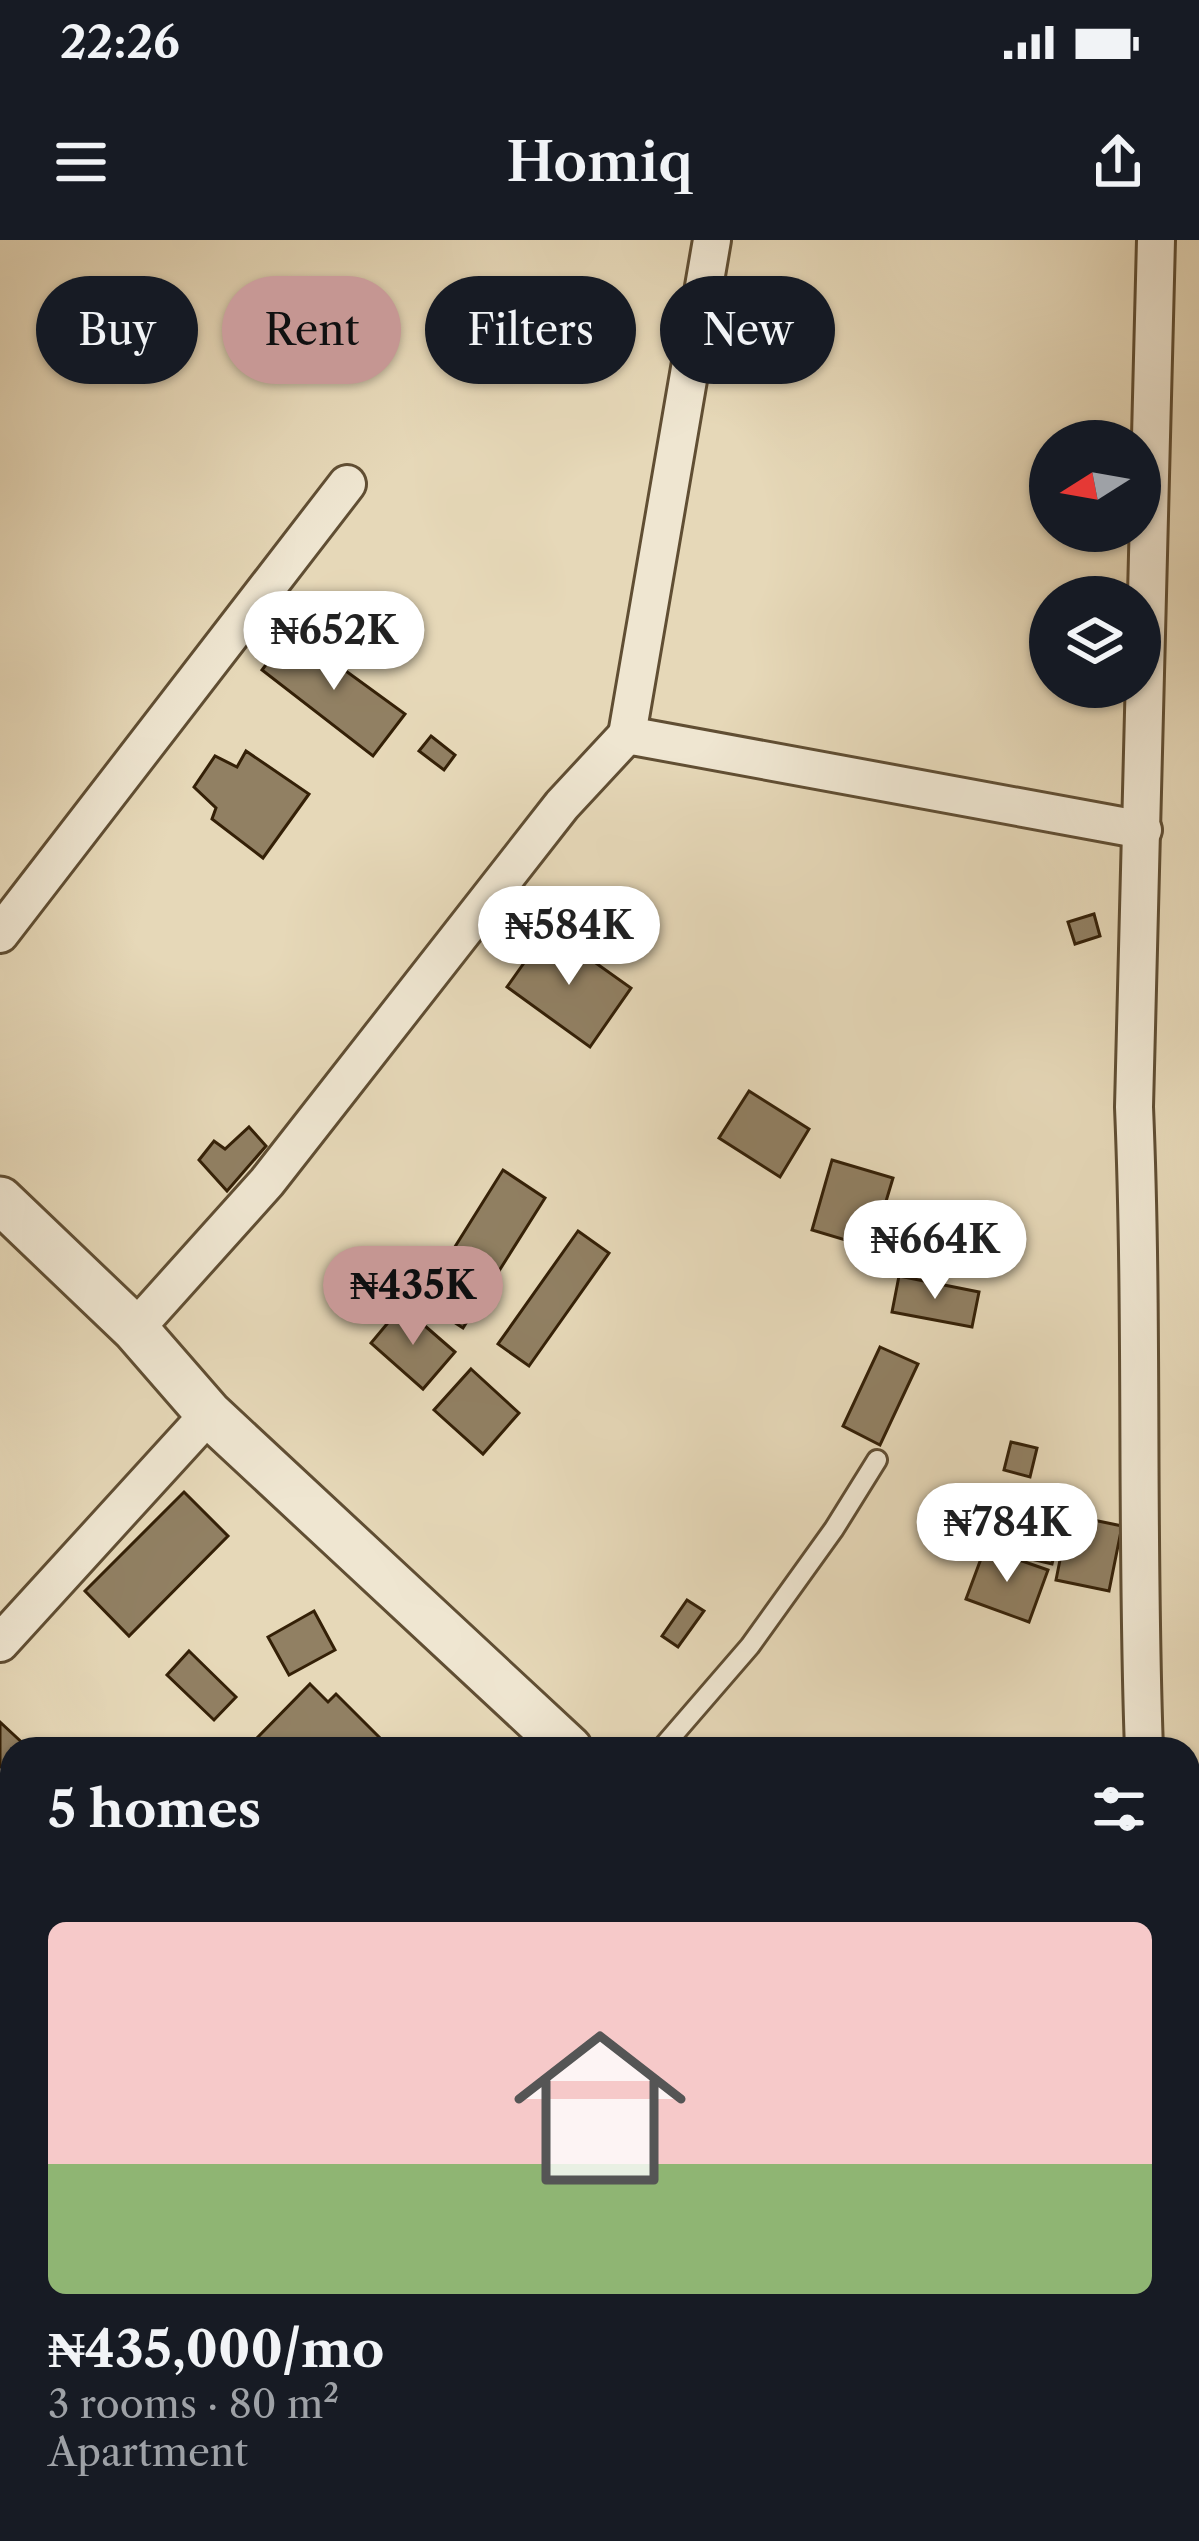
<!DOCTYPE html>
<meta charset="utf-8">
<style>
:root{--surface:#171b24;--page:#20242c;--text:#f1f3f6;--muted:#9ea1a6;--accent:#c59692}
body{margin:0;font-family:"Libre Caslon Text",serif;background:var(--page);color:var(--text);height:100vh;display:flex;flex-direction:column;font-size:45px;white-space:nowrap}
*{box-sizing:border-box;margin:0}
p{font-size:39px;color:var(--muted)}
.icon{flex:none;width:66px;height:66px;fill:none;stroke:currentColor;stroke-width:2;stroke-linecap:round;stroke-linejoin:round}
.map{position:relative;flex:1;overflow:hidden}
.sheet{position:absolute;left:0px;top:1497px;width:1200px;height:804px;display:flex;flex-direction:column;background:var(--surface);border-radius:36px 36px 0 0;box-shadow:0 3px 9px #0004}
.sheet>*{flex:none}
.top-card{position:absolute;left:36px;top:36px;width:1128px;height:108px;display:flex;gap:24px}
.needle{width:78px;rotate:259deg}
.tools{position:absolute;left:1029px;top:180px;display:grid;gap:24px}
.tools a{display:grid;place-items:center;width:132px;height:132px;border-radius:50%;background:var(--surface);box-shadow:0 3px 9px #0004;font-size:60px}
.price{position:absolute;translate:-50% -102px;padding:0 27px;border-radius:42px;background:#fff;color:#222;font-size:39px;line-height:78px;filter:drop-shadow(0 3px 6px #0008)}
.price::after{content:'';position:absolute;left:50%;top:72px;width:36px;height:27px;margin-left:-18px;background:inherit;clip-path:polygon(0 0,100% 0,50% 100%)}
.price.on{background:var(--accent);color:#111}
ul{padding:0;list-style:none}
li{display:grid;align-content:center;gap:24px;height:636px;padding:0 48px}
li span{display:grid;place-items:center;height:372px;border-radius:18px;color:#555}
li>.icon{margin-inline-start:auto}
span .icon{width:216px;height:216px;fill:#fffc;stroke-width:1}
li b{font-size:51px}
h2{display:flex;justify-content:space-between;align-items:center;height:144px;padding:0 48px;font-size:51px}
.chip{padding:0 42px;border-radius:54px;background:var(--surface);box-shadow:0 3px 9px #0004;font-size:42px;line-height:108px}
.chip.on{background:var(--accent);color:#111}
.status{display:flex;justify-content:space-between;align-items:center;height:84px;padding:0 60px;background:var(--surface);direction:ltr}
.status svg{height:33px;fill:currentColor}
header{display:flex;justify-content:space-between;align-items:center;height:156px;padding:0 48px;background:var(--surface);font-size:54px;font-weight:600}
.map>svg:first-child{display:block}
</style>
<div class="status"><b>22:26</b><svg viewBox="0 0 49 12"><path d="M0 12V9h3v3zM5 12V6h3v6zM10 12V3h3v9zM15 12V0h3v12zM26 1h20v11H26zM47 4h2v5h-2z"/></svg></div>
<header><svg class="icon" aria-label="menu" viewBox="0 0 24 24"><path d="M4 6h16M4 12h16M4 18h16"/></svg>Homiq<svg class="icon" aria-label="share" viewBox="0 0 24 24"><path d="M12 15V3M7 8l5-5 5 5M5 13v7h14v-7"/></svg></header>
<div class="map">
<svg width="1199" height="2301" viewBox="0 0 1199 2301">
<rect width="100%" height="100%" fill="#e6d8b8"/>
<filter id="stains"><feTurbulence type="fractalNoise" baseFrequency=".00167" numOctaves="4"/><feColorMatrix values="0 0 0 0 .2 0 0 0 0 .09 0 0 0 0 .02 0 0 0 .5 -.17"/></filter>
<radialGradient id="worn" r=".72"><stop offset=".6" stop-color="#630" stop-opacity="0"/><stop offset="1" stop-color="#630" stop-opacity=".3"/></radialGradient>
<g fill="#918063" stroke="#342007" stroke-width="3">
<path d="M291 391 405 474 373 516 262 430Z"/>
<path d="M431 496 455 515 444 530 419 511Z"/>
<path d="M246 511 309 554 263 618 212 579 216 568 194 547 215 516 237 527Z"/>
<path d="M1094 674 1100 696 1075 704 1068 682Z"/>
<path d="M548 689 631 748 590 807 507 747Z"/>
<path d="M749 851 809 889 780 937 719 898Z"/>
<path d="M249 887 266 906 227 951 199 920 214 901 225 909Z"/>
<path d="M832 920 893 938 872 1008 812 990Z"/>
<path d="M503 930 545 958 463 1088 421 1061Z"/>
<path d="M906 987 985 997 981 1033 902 1024Z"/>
<path d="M578 991 609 1013 529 1126 498 1104Z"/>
<path d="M899 1036 979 1052 972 1087 892 1072Z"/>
<path d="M402 1066 455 1112 423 1149 371 1103Z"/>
<path d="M880 1107 918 1124 880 1205 843 1186Z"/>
<path d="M471 1129 519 1173 483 1214 434 1170Z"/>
<path d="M1011 1202 1037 1208 1030 1237 1004 1230Z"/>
<path d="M184 1252 228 1296 129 1396 85 1351Z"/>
<path d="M1002 1255 1065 1271 1052 1324 989 1309Z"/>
<path d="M1069 1275 1122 1286 1109 1351 1056 1340Z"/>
<path d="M985 1308 1048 1330 1029 1382 966 1359Z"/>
<path d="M687 1360 704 1371 678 1407 662 1396Z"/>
<path d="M314 1371 335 1410 289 1435 268 1397Z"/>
<path d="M189 1411 236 1457 214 1480 167 1435Z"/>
<path d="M310 1444 328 1462 336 1454 382 1500 373 1509H268L257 1498Z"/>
<path d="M0 1482 29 1509H12V1537L0 1526Z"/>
<path d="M0 1542 12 1553V1598L0 1587Z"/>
<path d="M0 1785 12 1788V1864L0 1861Z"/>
<path d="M12 2066V2144L0 2106V2070Z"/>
<path d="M5 2163 12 2184V2289H36L13 2296 0 2257V2165Z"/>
<path d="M1199 2251V2301H1175L1174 2289H1188V2252Z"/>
<path d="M254 2289H313L316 2301H257Z"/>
<path d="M313 2289H346L349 2301H316Z"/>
<path d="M783 2289H814L816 2301H784Z"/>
</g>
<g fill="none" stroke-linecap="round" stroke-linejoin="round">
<g stroke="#604e33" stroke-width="24">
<path id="service" d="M661 1509 750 1406 834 1289 877 1220"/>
</g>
<g stroke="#604e33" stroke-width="42">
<g id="minor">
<path d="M627 495 712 0"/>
<path d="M0 694 347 244"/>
<path d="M135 1089 267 942 562 565 627 495 1143 590"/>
<path d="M0 1403 209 1174"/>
<path d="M1144 1509C1136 1295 1143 1081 1134 867L1156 0"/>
<path d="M0 1700 12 1686"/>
<path d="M1188 1898 1199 1896"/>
<path d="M0 1899 12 1901"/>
<path d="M244 2289 248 2301"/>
<path d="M626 2289 627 2301"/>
<path d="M1096 2289 1098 2301"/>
</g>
</g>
<g stroke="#604e33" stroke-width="51">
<g id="tertiary">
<path d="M0 960 135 1089 209 1174 569 1509"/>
<path d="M1188 1818 1199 1820"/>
</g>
</g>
<use href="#service" stroke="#efe6d1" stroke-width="18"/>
<use href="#minor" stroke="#efe6d1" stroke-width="36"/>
<use href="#tertiary" stroke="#efe6d1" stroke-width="45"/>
</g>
<rect width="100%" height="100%" filter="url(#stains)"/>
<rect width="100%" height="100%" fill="url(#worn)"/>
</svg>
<div class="tools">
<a><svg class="needle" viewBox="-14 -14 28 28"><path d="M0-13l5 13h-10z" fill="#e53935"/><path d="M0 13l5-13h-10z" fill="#9ea1a6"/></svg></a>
<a><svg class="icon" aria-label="layers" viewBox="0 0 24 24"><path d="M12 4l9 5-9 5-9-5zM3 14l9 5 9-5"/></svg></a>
</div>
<b class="price" style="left:334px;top:453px">₦652K</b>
<b class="price" style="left:569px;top:748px">₦584K</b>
<b class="price" style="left:935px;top:1062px">₦664K</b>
<b class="price on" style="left:413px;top:1108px">₦435K</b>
<b class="price" style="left:1007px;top:1345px">₦784K</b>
<div class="top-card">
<a class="chip">Buy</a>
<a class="chip on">Rent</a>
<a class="chip">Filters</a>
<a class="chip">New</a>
</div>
<section class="sheet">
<h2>5 homes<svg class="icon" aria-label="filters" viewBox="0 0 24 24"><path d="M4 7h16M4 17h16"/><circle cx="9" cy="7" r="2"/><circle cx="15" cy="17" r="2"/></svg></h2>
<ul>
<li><span style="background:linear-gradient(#f6c9c9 65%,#8fb573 0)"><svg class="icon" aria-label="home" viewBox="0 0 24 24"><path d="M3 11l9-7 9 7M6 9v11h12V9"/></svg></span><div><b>₦435,000/mo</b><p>3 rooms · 80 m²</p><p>Apartment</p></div></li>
</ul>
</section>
</div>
